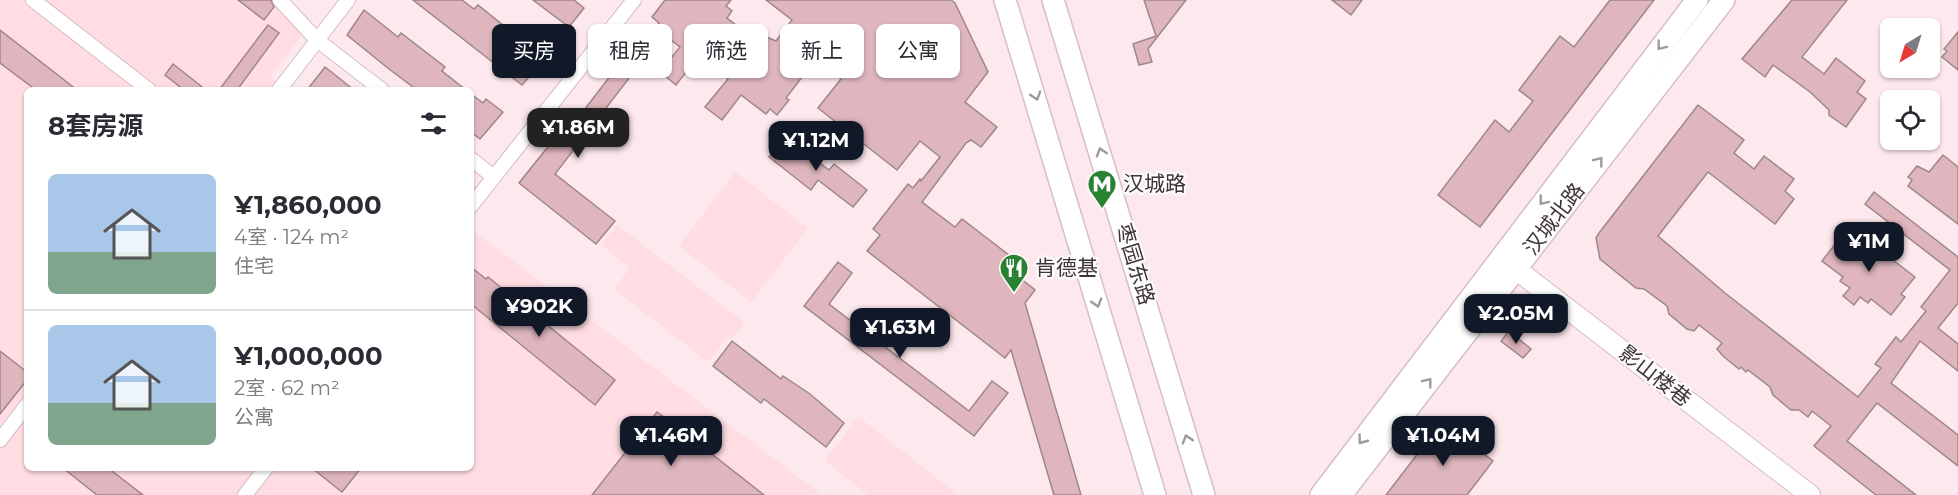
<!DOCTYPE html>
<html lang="zh">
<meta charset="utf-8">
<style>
:root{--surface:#fff;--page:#f7f7f7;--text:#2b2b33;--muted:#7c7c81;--line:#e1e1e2;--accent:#111827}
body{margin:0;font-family:Montserrat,"Noto Sans SC",sans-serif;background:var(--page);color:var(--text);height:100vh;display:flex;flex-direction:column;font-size:22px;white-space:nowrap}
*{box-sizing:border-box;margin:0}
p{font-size:20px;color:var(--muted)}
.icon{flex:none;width:33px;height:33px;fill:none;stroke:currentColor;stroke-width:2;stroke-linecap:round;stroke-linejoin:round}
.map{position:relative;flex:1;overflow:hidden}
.sheet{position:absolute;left:24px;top:87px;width:450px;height:384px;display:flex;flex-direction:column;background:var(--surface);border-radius:9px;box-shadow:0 2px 4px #0004}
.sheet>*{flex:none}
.banner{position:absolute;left:492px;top:24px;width:570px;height:54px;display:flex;gap:12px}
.needle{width:39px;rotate:218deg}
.fabs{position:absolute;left:1880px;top:18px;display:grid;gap:12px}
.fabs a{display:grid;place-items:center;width:60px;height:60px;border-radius:9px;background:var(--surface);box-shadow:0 2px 4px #0004;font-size:30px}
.price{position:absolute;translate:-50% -51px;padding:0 14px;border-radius:12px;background:var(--accent);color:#fff;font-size:20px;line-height:39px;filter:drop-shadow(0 2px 3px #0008)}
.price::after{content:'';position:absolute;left:50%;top:36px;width:18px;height:14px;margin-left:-9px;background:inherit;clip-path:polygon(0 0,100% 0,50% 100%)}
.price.active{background:#222;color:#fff}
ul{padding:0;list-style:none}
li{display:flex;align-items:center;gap:18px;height:150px;padding:0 24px}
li+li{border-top:2px solid var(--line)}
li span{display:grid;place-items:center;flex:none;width:168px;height:120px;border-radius:9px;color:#555}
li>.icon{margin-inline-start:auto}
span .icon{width:72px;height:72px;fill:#fffc;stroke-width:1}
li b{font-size:26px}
h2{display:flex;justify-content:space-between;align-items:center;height:72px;padding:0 24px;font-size:26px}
.pill{padding:0 21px;border-radius:9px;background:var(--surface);box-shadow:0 2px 4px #0004;font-size:21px;line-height:54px}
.pill.active{background:var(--accent);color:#fff}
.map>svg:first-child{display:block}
</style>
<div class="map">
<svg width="1958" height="495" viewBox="0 0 1958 495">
<rect width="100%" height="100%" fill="#fde9ed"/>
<g fill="#ffdde3">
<path d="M0 0H274L306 30 271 76 289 90H27V468H471V229L822 495H0Z"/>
<path d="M735 172 808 228 751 302 679 246Z"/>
<path d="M617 225 745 323 732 339 728 336 708 362 614 289 630 268 601 245Z"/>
<path d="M858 417H859L958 495H869L825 461Z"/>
</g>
<g fill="#dfb6bd" stroke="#9e878b" stroke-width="1.5">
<path d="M238 0H271L274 7 264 20Z"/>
<path d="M413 0H462L474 9 478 5 519 38 516 42 542 62 522 85Z"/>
<path d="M533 0H574L584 8 569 27Z"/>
<path d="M665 0H731L726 6 732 11 727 18 759 43 764 36 776 41 792 20 766 0H951L955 3 988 72 965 102 997 127 981 147 971 140 966 143 922 202 955 227 962 219 1018 262 1011 271 1035 290 1025 303 1081 495H1054L1011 350 1005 358 867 251 880 235 873 229 908 184 913 188 920 179 921 181 940 157 920 141 897 170 818 108 841 79 826 67 844 44 820 25 808 40 805 38 791 56 797 61 791 68 802 77 786 98 789 100 777 115 770 109 766 114 741 95 722 120 705 107 728 79 698 57 676 85 660 72 680 47 655 28 659 23 652 17Z"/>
<path d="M1144 0H1186L1148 49 1152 62 1139 65 1133 44 1156 36Z"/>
<path d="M1332 0H1362L1351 15Z"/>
<path d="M1610 0H1654L1480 227 1438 195 1495 120 1509 132 1533 101 1519 90 1560 36 1574 47Z"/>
<path d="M1792 0H1847L1802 57 1824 74 1836 58 1865 81 1857 92 1866 99 1846 127 1829 115V110L1810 92 1773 65 1765 77 1742 59Z"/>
<path d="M364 10 398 37 401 33 445 67 442 71 466 90H417L389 69 347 35Z"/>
<path d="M268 25 279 33 237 90H219Z"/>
<path d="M0 30 77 90H36L0 63Z"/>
<path d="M1958 32V70L1942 57 1947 51 1944 49Z"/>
<path d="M634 45 647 55 555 174 615 221 596 244 519 183 563 128 568 131Z"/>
<path d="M173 64 206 90H184L165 75Z"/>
<path d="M325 67 354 90H307Z"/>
<path d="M471 94 483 103 486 99 503 112 480 139 471 132Z"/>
<path d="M1698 105 1744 140 1734 153 1754 169 1764 156 1794 179 1785 191 1794 199 1775 224 1708 172 1658 236 1725 293 1858 397 1881 368 1875 364 1896 337 1901 342 1926 311 1921 307 1950 270 1865 204 1874 192 1958 257V303L1938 328 1958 344V371L1920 341 1891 383 1958 435V466L1877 403 1847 441 1916 495H1876L1814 446 1831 426 1812 411 1808 417 1799 410H1791L1773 395 1770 387 1748 370 1746 372 1741 367 1739 369 1723 356 1717 349 1722 343 1699 325 1694 331 1687 329 1669 314 1667 306 1644 289 1636 288 1600 259 1596 238 1599 233Z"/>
<path d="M786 137 829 170 834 164 867 190 853 207 818 180 811 190 769 157Z"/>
<path d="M1943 155 1958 167V224L1908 186 1912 180 1908 177 1917 166 1929 172Z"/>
<path d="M1854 230 1915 277 1901 294 1905 297 1891 315 1871 299 1868 303 1860 297 1854 305 1843 296 1850 288 1840 281 1843 277 1822 261 1836 243 1841 247Z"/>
<path d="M838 262 852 273 829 304 969 411 992 381 1008 393 974 436 804 306Z"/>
<path d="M471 267 486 279 488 277 615 380 595 405 471 304Z"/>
<path d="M1509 331 1531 349 1523 358 1501 341Z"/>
<path d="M732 341 781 379 783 376 810 394 844 423 826 447 764 399 761 403 713 366Z"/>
<path d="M0 351 27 372V380L0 414Z"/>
<path d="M657 412 671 422 764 495H592Z"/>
<path d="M1442 422 1493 461 1467 495H1386Z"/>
<path d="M63 468H108L143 495H97Z"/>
<path d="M312 468H361L342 492Z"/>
</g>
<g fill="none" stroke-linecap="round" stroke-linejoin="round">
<g stroke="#d6bec2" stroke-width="16">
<g id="street">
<path d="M33 0 149 90"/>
<path d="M280 0 317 40 382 90"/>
<path d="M279 90 348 0"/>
<path d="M471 159 494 177"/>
<path d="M471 206 634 0"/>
<path d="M0 440 27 405"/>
<path d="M245 495 266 468"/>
</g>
</g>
<g stroke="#d6bec2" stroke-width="22">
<path id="secondary" d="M1504 260 1810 495"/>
</g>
<g stroke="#d6bec2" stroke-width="24">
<g id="primary">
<path d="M1005 0 1155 495"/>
<path d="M1053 0 1204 495"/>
<path d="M1321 495 1697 0"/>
<path d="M1341 495 1724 0"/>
</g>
</g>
<use href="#street" stroke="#fff" stroke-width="14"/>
<use href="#secondary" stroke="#fff" stroke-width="20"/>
<use href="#primary" stroke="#fff" stroke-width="21"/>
</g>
<defs><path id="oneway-chevron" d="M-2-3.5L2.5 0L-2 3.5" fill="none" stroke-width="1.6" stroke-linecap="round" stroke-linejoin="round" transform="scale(1.5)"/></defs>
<g stroke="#9e9a9a">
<use href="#oneway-chevron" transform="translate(1661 46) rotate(128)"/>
<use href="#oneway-chevron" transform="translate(1036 96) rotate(73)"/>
<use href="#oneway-chevron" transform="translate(1101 152) rotate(-107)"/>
<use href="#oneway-chevron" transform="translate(1599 161) rotate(-52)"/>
<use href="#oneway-chevron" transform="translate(1543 201) rotate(128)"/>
<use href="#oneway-chevron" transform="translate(1097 303) rotate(73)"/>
<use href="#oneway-chevron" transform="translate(1428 382) rotate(-52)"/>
<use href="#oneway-chevron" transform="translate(1187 439) rotate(-107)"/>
<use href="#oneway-chevron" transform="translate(1362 440) rotate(127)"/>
</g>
<defs>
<g id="metro-pin" transform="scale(1.5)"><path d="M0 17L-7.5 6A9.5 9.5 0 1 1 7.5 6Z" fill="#298232" stroke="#fcfcfc"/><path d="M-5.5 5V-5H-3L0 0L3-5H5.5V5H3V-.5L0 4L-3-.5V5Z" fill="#fff"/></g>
<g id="restaurant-pin" transform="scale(1.5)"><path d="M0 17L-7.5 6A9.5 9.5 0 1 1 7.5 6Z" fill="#298232" stroke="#fcfcfc"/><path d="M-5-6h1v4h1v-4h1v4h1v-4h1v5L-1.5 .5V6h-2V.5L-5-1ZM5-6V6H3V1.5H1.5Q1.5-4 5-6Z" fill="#fff"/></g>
</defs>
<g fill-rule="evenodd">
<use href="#metro-pin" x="1102" y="184"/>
<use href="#restaurant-pin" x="1014" y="268"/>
</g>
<g text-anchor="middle" stroke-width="4.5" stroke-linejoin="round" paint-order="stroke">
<g font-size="21" fill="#3d3435" stroke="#fcfcfc" text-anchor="start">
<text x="1123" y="191">汉城路</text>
<text x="1035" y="275">肯德基</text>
</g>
<g font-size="21" fill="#3d3435" stroke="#fcfcfc">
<text transform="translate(1554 219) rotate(-52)" y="7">汉城北路</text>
<text transform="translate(1135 264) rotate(73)" y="7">枣园东路</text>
<text transform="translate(1655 376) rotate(38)" y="7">影山楼巷</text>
</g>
</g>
</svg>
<div class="fabs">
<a><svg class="needle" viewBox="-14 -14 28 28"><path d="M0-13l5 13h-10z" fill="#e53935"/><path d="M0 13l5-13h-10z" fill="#7c7c81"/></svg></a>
<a><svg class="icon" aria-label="locate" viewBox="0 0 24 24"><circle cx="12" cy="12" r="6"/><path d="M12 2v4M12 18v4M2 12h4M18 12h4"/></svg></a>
</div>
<b class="price active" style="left:578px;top:159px">¥1.86M</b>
<b class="price" style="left:816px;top:172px">¥1.12M</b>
<b class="price" style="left:1869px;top:273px">¥1M</b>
<b class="price" style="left:539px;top:338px">¥902K</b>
<b class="price" style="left:1516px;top:345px">¥2.05M</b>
<b class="price" style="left:900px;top:359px">¥1.63M</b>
<b class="price" style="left:671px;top:467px">¥1.46M</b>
<b class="price" style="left:1443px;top:467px">¥1.04M</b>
<div class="banner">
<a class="pill active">买房</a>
<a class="pill">租房</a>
<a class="pill">筛选</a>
<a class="pill">新上</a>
<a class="pill">公寓</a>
</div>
<section class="sheet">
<h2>8套房源<svg class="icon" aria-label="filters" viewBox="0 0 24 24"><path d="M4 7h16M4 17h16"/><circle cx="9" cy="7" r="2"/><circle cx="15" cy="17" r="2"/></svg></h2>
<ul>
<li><span style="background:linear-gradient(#a9c7e8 65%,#7fa58c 0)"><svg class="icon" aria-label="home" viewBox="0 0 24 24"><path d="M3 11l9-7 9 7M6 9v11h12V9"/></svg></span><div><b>¥1,860,000</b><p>4室 · 124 m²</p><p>住宅</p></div></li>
<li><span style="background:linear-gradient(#a9c7e8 65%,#7fa58c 0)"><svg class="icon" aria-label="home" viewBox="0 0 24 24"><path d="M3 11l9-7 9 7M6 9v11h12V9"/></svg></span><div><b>¥1,000,000</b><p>2室 · 62 m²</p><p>公寓</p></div></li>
</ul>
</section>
</div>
